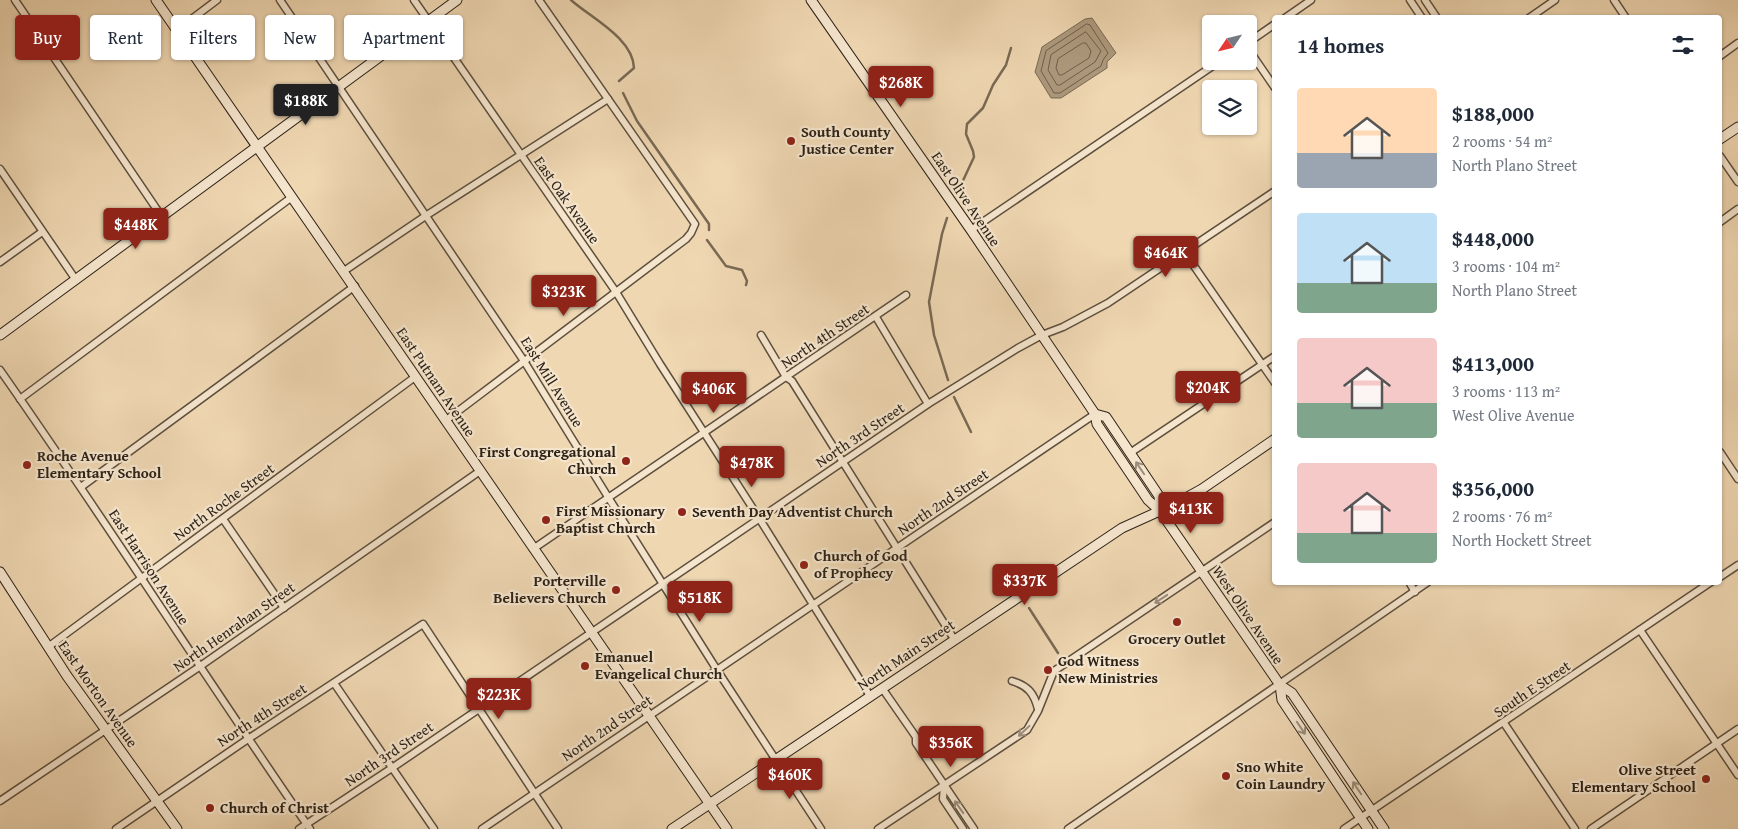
<!DOCTYPE html>
<meta charset="utf-8">
<style>
:root{--surface:#fff;--page:#f2f2f3;--text:#1f2937;--muted:#747a83;--accent:#8f2418}
body{margin:0;font-family:"Gentium Book Plus",serif;background:var(--page);color:var(--text);height:100vh;display:flex;flex-direction:column;font-size:19px;white-space:nowrap}
*{box-sizing:border-box;margin:0}
p{font-size:16px;color:var(--muted)}
.icon{flex:none;width:28px;height:28px;fill:none;stroke:currentColor;stroke-width:2;stroke-linecap:round;stroke-linejoin:round}
.map{position:relative;flex:1;overflow:hidden}
.sheet{position:absolute;left:1272px;top:15px;width:450px;height:570px;display:flex;flex-direction:column;background:var(--surface);border-radius:5px;box-shadow:0 1px 4px #0004}
.sheet>*{flex:none}
.top-card{position:absolute;left:15px;top:15px;width:475px;height:45px;display:flex;gap:10px}
.needle{width:32px;rotate:235deg}
.controls{position:absolute;left:1202px;top:15px;display:grid;gap:10px}
.controls a{display:grid;place-items:center;width:55px;height:55px;border-radius:5px;background:var(--surface);box-shadow:0 1px 4px #0004;font-size:25px}
.price{position:absolute;translate:-50% -42px;padding:0 11px;border-radius:5px;background:var(--accent);color:#fff;font-size:16px;line-height:32px;filter:drop-shadow(0 1px 2px #0008)}
.price::after{content:'';position:absolute;left:50%;top:30px;width:15px;height:11px;margin-left:-8px;background:inherit;clip-path:polygon(0 0,100% 0,50% 100%)}
.price.active{background:#222;color:#fff}
ul{padding:0;list-style:none}
li{display:flex;align-items:center;gap:15px;height:125px;padding:0 25px}
li span{display:grid;place-items:center;flex:none;width:140px;height:100px;border-radius:5px;color:#555}
li>.icon{margin-inline-start:auto}
span .icon{width:60px;height:60px;fill:#fffc;stroke-width:1}
li b{font-size:21px}
h2{display:flex;justify-content:space-between;align-items:center;height:60px;padding:0 25px;font-size:21px}
.chip{padding:0 18px;border-radius:5px;background:var(--surface);box-shadow:0 1px 4px #0004;font-size:18px;line-height:45px}
.chip.active{background:var(--accent);color:#fff}
.map>svg:first-child{display:block}
</style>
<div class="map">
<svg width="1738" height="829" viewBox="0 0 1738 829">
<rect width="100%" height="100%" fill="#efd7b2"/>
<filter id="stains"><feTurbulence type="fractalNoise" baseFrequency=".004" numOctaves="4"/><feColorMatrix values="0 0 0 0 .2 0 0 0 0 .09 0 0 0 0 .02 0 0 0 .5 -.17"/></filter>
<radialGradient id="worn" r=".72"><stop offset=".6" stop-color="#630" stop-opacity="0"/><stop offset="1" stop-color="#630" stop-opacity=".3"/></radialGradient>
<path fill="#ad997d" stroke="#796954" d="M1092 18 1116 53 1107 62V68L1061 98H1051L1035 72 1042 47 1085 19Z"/>
<g fill="none" stroke-linecap="round" stroke-linejoin="round">
<g stroke="#6c5e4a" stroke-width="1">
<path d="M1087 24 1090 25 1108 53 1103 60 1101 66 1060 93H1054L1041 71 1046 51Z"/>
<path d="M1086 32 1101 51 1095 62 1060 85H1057L1048 70 1051 55Z"/>
<path d="M1083 43H1086L1091 51 1089 58 1062 75H1059L1056 68 1058 59Z"/>
</g>
<g stroke="#796954" stroke-width="2.5">
<path d="M571 0C591 18 633 38 634 68L619 81"/>
<path d="M623 93 637 121 709 224V230"/>
<path d="M960 187 974 157 973 151 966 134 967 124 983 108 993 85 1006 65 1011 48"/>
<path d="M947 218 942 234 929 302 934 335 948 380"/>
<path d="M707 240 726 266 742 270 747 281 746 285"/>
<path d="M954 397 971 432"/>
<path d="M1029 608 1058 653"/>
</g>
<g stroke="#5d4f3e" stroke-width="9">
<g id="street">
<path d="M15 0 162 217"/>
<path d="M280 0 524 361 608 497 717 670 821 829"/>
<path d="M414 0 616 292 660 364 759 518 870 696"/>
<path d="M1410 0 1422 18"/>
<path d="M1425 0 1437 18"/>
<path d="M1614 0 1626 18"/>
<path d="M1285 18 1311 0"/>
<path d="M1529 18 1555 0"/>
<path d="M177 30 217 0"/>
<path d="M1249 42 1275 24"/>
<path d="M1249 50 1275 88"/>
<path d="M1720 56 1738 43"/>
<path d="M1720 156 1738 182"/>
<path d="M0 169 76 280"/>
<path d="M1720 222 1738 209"/>
<path d="M971 230 1220 61"/>
<path d="M1185 253 1275 383"/>
<path d="M0 262 42 232"/>
<path d="M344 271 427 215 608 99"/>
<path d="M876 317 928 404"/>
<path d="M761 335 786 377 792 381 954 639"/>
<path d="M0 370C106 521 205 677 310 829"/>
<path d="M20 399 292 197"/>
<path d="M445 421 686 239 691 233 695 224 539 0"/>
<path d="M1720 452 1738 479"/>
<path d="M1130 453 1275 356"/>
<path d="M81 487 355 286"/>
<path d="M223 519 284 608"/>
<path d="M533 549 906 295"/>
<path d="M1720 577 1738 565"/>
<path d="M1409 582 1415 592"/>
<path d="M1640 630 1738 775"/>
<path d="M48 647 415 377"/>
<path d="M1012 681C1028 686 1034 693 1038 709"/>
<path d="M334 683 434 829"/>
<path d="M882 688 916 737V743L974 829"/>
<path d="M1504 723 1575 829"/>
<path d="M944 785 943 799 963 829"/>
<path d="M0 801 199 667 480 471"/>
<path d="M116 829 248 739 423 624 558 829"/>
<path d="M299 829 392 768 928 404 1018 348 1042 335 1063 327 1108 303 1275 191"/>
<path d="M482 829 1095 414"/>
<path d="M878 829 1027 730 1038 711 1054 671 1275 522"/>
<path d="M1068 829 1428 582"/>
<path d="M1344 829 1711 582"/>
<path d="M1591 829 1738 729"/>
</g>
</g>
<g stroke="#2c2217" stroke-width="11">
<g id="secondary">
<path d="M156 0 727 829"/>
<path d="M811 0 971 230 1095 414 1097 424 1148 500 1160 511 1280 685 1292 693 1384 829"/>
<path d="M1720 139 1738 127"/>
<path d="M0 335 457 0"/>
<path d="M1095 414 1106 417 1159 496 1160 511"/>
<path d="M0 572 67 676 177 829"/>
<path d="M1280 685 1282 700 1368 829"/>
<path d="M672 829 1122 528 1173 505 1202 489 1275 439"/>
</g>
</g>
<use href="#street" stroke="#f5e5cd" stroke-width="6"/>
<use href="#secondary" stroke="#f5e5cd" stroke-width="9"/>
</g>
<defs><path id="oneway-shaft" d="M-6 0H5M1.5-3L5.5 0L1.5 3" fill="none" stroke-width="1.6" stroke-linecap="round" stroke-linejoin="round" transform="scale(1.25)"/></defs>
<g stroke="#9b8d7b">
<use href="#oneway-shaft" transform="translate(1140 468) rotate(-124)"/>
<use href="#oneway-shaft" transform="translate(1161 599) rotate(146)"/>
<use href="#oneway-shaft" transform="translate(1301 728) rotate(56)"/>
<use href="#oneway-shaft" transform="translate(1024 731) rotate(137)"/>
<use href="#oneway-shaft" transform="translate(1357 788) rotate(-124)"/>
<use href="#oneway-shaft" transform="translate(959 807) rotate(-125)"/>
</g>
<g fill="#8f2418" stroke="#f5e5cd" stroke-width="2">
<circle cx="791" cy="141" r="5"/>
<circle cx="626" cy="461" r="5"/>
<circle cx="27" cy="465" r="5"/>
<circle cx="682" cy="512" r="5"/>
<circle cx="546" cy="520" r="5"/>
<circle cx="804" cy="565" r="5"/>
<circle cx="616" cy="590" r="5"/>
<circle cx="1177" cy="622" r="5"/>
<circle cx="585" cy="666" r="5"/>
<circle cx="1048" cy="670" r="5"/>
<circle cx="1226" cy="776" r="5"/>
<circle cx="1706" cy="779" r="5"/>
<circle cx="210" cy="808" r="5"/>
</g>
<g text-anchor="middle" stroke-width="4.5" stroke-linejoin="round" paint-order="stroke">
<g font-size="15" font-weight="bold" fill="#2c2217" stroke="#f5e5cd" text-anchor="start">
<text x="801" y="137">South County<tspan x="801" dy="17">Justice Center</tspan></text>
<text x="616" y="457" text-anchor="end">First Congregational<tspan x="616" dy="17">Church</tspan></text>
<text x="37" y="461">Roche Avenue<tspan x="37" dy="17">Elementary School</tspan></text>
<text x="556" y="516">First Missionary<tspan x="556" dy="17">Baptist Church</tspan></text>
<text x="692" y="517">Seventh Day Adventist Church</text>
<text x="814" y="561">Church of God<tspan x="814" dy="17">of Prophecy</tspan></text>
<text x="606" y="586" text-anchor="end">Porterville<tspan x="606" dy="17">Believers Church</tspan></text>
<text x="1177" y="644" text-anchor="middle">Grocery Outlet</text>
<text x="595" y="662">Emanuel<tspan x="595" dy="17">Evangelical Church</tspan></text>
<text x="1058" y="666">God Witness<tspan x="1058" dy="17">New Ministries</tspan></text>
<text x="1236" y="772">Sno White<tspan x="1236" dy="17">Coin Laundry</tspan></text>
<text x="1696" y="775" text-anchor="end">Olive Street<tspan x="1696" dy="17">Elementary School</tspan></text>
<text x="220" y="813">Church of Christ</text>
</g>
<g font-size="15" fill="#2c2217" stroke="#f5e5cd">
<text transform="translate(966 199) rotate(56)" y="5">East Olive Avenue</text>
<text transform="translate(567 200) rotate(55)" y="5">East Oak Avenue</text>
<text transform="translate(825 336) rotate(-34)" y="5">North 4th Street</text>
<text transform="translate(436 382) rotate(56)" y="5">East Putnam Avenue</text>
<text transform="translate(552 382) rotate(58)" y="5">East Mill Avenue</text>
<text transform="translate(860 435) rotate(-34)" y="5">North 3rd Street</text>
<text transform="translate(224 502) rotate(-36)" y="5">North Roche Street</text>
<text transform="translate(943 502) rotate(-34)" y="5">North 2nd Street</text>
<text transform="translate(149 567) rotate(57)" y="5">East Harrison Avenue</text>
<text transform="translate(1248 615) rotate(56)" y="5">West Olive Avenue</text>
<text transform="translate(234 627) rotate(-35)" y="5">North Henrahan Street</text>
<text transform="translate(906 655) rotate(-34)" y="5">North Main Street</text>
<text transform="translate(1532 689) rotate(-34)" y="5">South E Street</text>
<text transform="translate(98 694) rotate(55)" y="5">East Morton Avenue</text>
<text transform="translate(262 715) rotate(-33)" y="5">North 4th Street</text>
<text transform="translate(607 728) rotate(-34)" y="5">North 2nd Street</text>
<text transform="translate(389 754) rotate(-34)" y="5">North 3rd Street</text>
</g>
</g>
<rect width="100%" height="100%" filter="url(#stains)"/>
<rect width="100%" height="100%" fill="url(#worn)"/>
</svg>
<div class="controls">
<a><svg class="needle" viewBox="-14 -14 28 28"><path d="M0-13l5 13h-10z" fill="#e53935"/><path d="M0 13l5-13h-10z" fill="#747a83"/></svg></a>
<a><svg class="icon" aria-label="layers" viewBox="0 0 24 24"><path d="M12 4l9 5-9 5-9-5zM3 14l9 5 9-5"/></svg></a>
</div>
<b class="price" style="left:901px;top:108px">$268K</b>
<b class="price active" style="left:306px;top:126px">$188K</b>
<b class="price" style="left:136px;top:250px">$448K</b>
<b class="price" style="left:1166px;top:278px">$464K</b>
<b class="price" style="left:564px;top:317px">$323K</b>
<b class="price" style="left:1208px;top:413px">$204K</b>
<b class="price" style="left:714px;top:414px">$406K</b>
<b class="price" style="left:752px;top:488px">$478K</b>
<b class="price" style="left:1191px;top:534px">$413K</b>
<b class="price" style="left:1025px;top:606px">$337K</b>
<b class="price" style="left:700px;top:623px">$518K</b>
<b class="price" style="left:499px;top:720px">$223K</b>
<b class="price" style="left:951px;top:768px">$356K</b>
<b class="price" style="left:790px;top:800px">$460K</b>
<div class="top-card">
<a class="chip active">Buy</a>
<a class="chip">Rent</a>
<a class="chip">Filters</a>
<a class="chip">New</a>
<a class="chip">Apartment</a>
</div>
<section class="sheet">
<h2>14 homes<svg class="icon" aria-label="filters" viewBox="0 0 24 24"><path d="M4 7h16M4 17h16"/><circle cx="9" cy="7" r="2"/><circle cx="15" cy="17" r="2"/></svg></h2>
<ul>
<li><span style="background:linear-gradient(#ffd9b3 65%,#9aa5b1 0)"><svg class="icon" aria-label="home" viewBox="0 0 24 24"><path d="M3 11l9-7 9 7M6 9v11h12V9"/></svg></span><div><b>$188,000</b><p>2 rooms · 54 m²</p><p>North Plano Street</p></div></li>
<li><span style="background:linear-gradient(#bfe0f5 70%,#7fa58c 0)"><svg class="icon" aria-label="home" viewBox="0 0 24 24"><path d="M3 11l9-7 9 7M6 9v11h12V9"/></svg></span><div><b>$448,000</b><p>3 rooms · 104 m²</p><p>North Plano Street</p></div></li>
<li><span style="background:linear-gradient(#f6c9c9 65%,#7fa58c 0)"><svg class="icon" aria-label="home" viewBox="0 0 24 24"><path d="M3 11l9-7 9 7M6 9v11h12V9"/></svg></span><div><b>$413,000</b><p>3 rooms · 113 m²</p><p>West Olive Avenue</p></div></li>
<li><span style="background:linear-gradient(#f6c9c9 70%,#7fa58c 0)"><svg class="icon" aria-label="home" viewBox="0 0 24 24"><path d="M3 11l9-7 9 7M6 9v11h12V9"/></svg></span><div><b>$356,000</b><p>2 rooms · 76 m²</p><p>North Hockett Street</p></div></li>
</ul>
</section>
</div>
